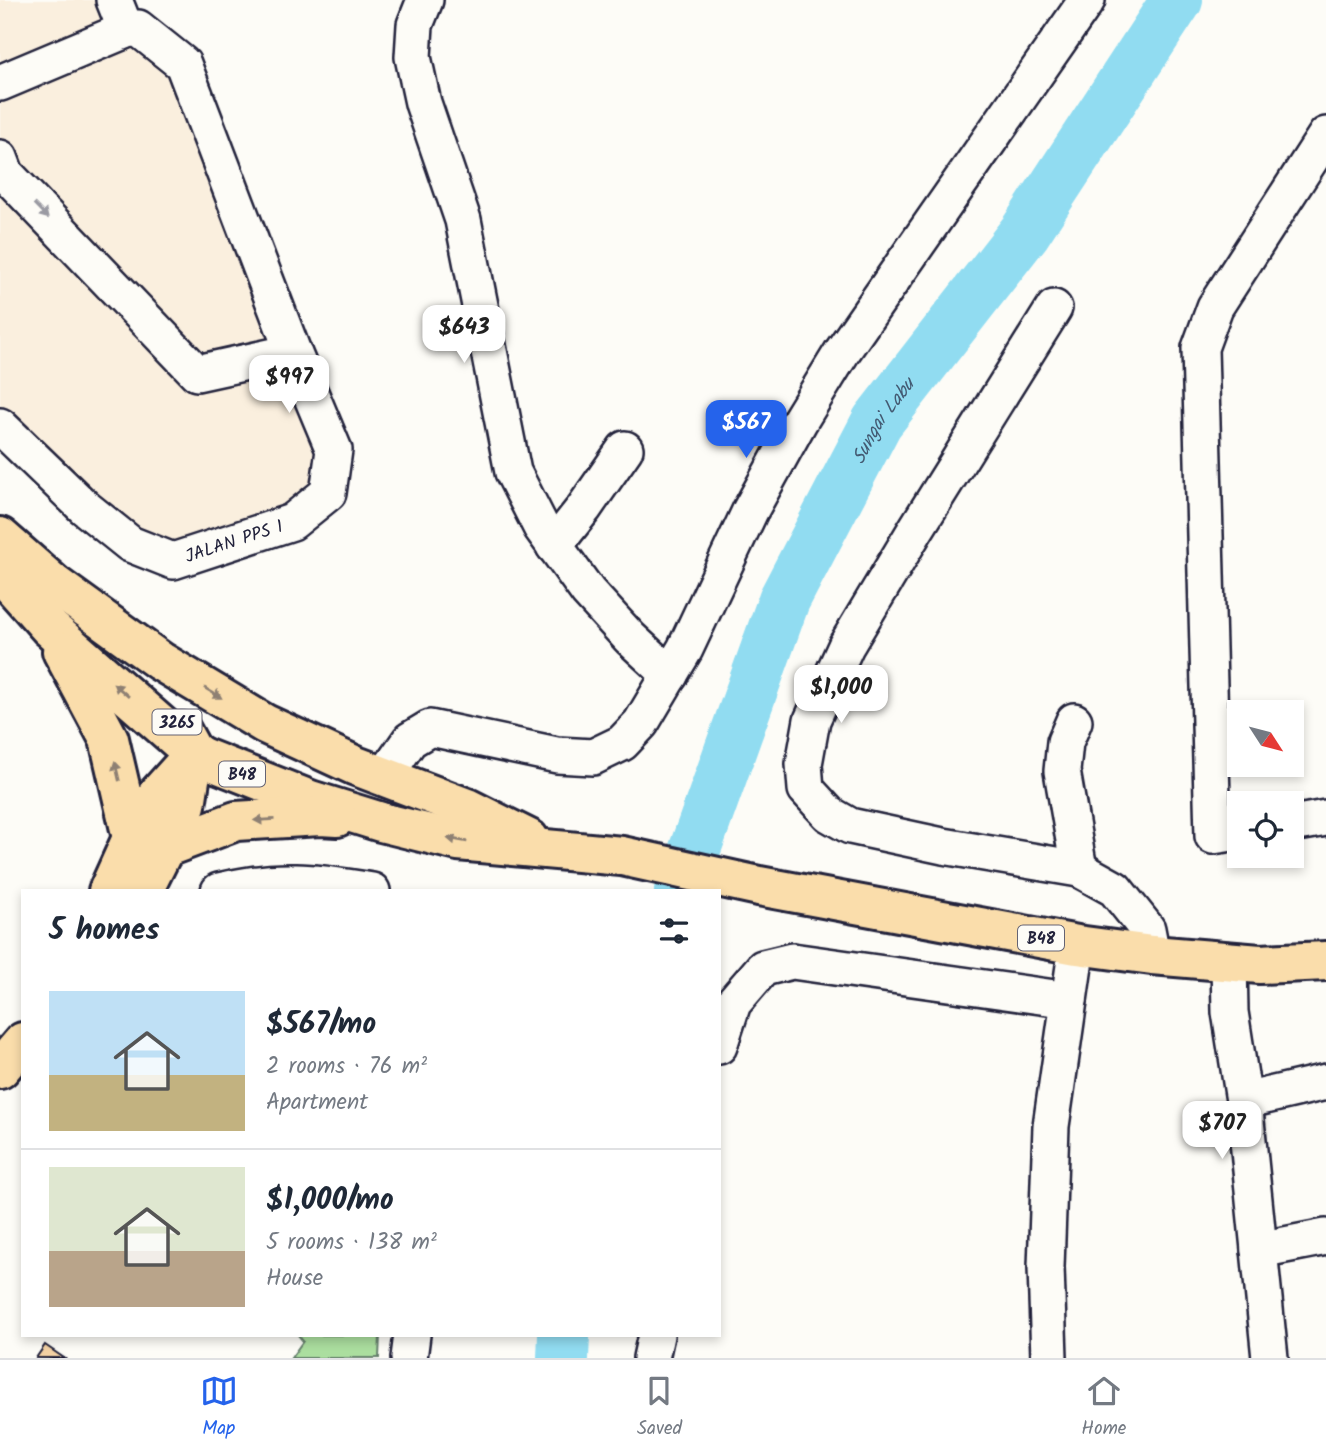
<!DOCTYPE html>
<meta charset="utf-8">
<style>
:root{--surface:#fff;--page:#f6f6f7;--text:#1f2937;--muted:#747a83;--line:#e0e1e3;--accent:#2563eb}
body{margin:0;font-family:Kalam,sans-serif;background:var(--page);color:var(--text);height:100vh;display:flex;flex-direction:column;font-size:26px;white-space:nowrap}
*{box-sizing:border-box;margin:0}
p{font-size:23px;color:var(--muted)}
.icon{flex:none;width:38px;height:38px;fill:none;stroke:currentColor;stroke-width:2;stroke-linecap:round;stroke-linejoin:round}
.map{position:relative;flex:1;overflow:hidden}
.side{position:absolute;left:21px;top:889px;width:700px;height:448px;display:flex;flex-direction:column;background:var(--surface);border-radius:0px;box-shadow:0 4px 10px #0003}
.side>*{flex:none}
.needle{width:46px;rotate:126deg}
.tools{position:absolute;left:1227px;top:700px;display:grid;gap:14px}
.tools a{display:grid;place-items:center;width:77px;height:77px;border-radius:0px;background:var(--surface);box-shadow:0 4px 10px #0003;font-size:35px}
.price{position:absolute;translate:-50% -60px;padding:0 16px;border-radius:14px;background:#fff;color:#222;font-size:23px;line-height:46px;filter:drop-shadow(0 2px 4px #0008)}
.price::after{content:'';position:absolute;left:50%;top:42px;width:21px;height:16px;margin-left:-10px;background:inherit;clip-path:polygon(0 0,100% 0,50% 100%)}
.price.active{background:var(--accent);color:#fff}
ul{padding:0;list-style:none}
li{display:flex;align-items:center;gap:21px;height:175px;padding:0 28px}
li+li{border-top:2px solid var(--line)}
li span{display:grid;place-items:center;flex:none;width:196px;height:140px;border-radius:0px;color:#555}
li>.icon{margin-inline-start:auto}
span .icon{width:84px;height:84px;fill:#fffc;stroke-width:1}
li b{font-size:30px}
h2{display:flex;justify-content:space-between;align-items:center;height:84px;padding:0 28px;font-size:30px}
.menu{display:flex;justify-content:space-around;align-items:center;height:98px;border-top:2px solid var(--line);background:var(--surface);font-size:19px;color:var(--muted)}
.menu a{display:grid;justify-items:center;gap:4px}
.menu .active{color:var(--accent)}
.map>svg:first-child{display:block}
</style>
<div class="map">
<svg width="1326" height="1358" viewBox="0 0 1326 1358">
<defs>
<filter id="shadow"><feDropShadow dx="4.5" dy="8" stdDeviation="3.5" flood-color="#0004"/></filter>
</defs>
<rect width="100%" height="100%" fill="#fdfcf7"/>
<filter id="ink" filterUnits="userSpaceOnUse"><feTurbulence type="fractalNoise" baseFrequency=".0143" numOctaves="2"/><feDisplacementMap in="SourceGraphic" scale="14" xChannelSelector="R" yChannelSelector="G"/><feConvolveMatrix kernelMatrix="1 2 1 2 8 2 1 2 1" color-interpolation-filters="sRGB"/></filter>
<g filter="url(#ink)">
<path fill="#faefde" d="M0 0H98L135 41 173 69 322 450 318 488 289 511 174 548 132 535 0 411Z"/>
<path fill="#abde9f" stroke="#66806d" stroke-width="2" d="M298 1335H380L379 1358H291L303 1341Z"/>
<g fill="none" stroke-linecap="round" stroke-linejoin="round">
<g stroke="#91dcf1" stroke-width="52">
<path id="s1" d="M680 891 784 600 877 422 1025 232 1177 0"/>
<path d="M563 1358 564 1335"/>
</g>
</g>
<path fill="#f2d0a3" stroke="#22223b" stroke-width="2" filter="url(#shadow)" d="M45 1345 64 1358H36Z"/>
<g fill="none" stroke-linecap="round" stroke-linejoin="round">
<g stroke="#22223b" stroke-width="40">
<g id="minor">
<path d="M114 0 126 30"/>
<path d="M425 0 415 25 413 57 423 103 463 220 513 472 541 527 588 592 630 638 670 675"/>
<path d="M0 83 126 30 138 28 183 64 293 352 334 450 328 493 292 522 173 561 130 544 84 507 0 426"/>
<path d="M0 158 6 174 197 373 293 352"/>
<path d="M1054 308 916 529 846 646 812 720 804 764 806 789 829 814 850 826 943 846 1079 869 1115 889 1147 929 1152 955"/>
<path d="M554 546 584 508 625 449"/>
<path d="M1074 721 1065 742 1062 771 1079 869"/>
<path d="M384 777 410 740 430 728 557 755 593 757 622 743 641 723 685 649 750 511 799 422 842 352 1087 0"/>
<path d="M1292 824 1326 818"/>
<path d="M1239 832 1213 836 1200 348 1215 307 1326 135"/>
<path d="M219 891C277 877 314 881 372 891"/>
<path d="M1229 961 1230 1012 1244 1101 1270 1358"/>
<path d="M719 1046 733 1003 763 968 792 961 1069 1000"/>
<path d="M1244 1101 1326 1082"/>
<path d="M1259 1250 1326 1237"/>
<path d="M409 1358 412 1335"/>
<path d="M651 1358 656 1335"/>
<path d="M1049 1358 1046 1267 1051 1126 1077 945"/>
</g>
</g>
<g stroke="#22223b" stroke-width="44">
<g id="major">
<path d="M0 537 55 585 160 661 265 724 356 766 467 808 529 839"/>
<path d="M0 572 50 628 194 754 310 800 381 822 458 841 622 856 759 886 1077 945 1152 955 1260 964 1326 961"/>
<path d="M62 651 109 739 132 838"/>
<path d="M167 847 236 821 320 816 337 817"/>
<path d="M108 891 132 838 157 795 194 754H197"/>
<path d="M143 891 186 805 194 754 182 732"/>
<path d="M0 1069 23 1042"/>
</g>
</g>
<use href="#minor" stroke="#fdfcf7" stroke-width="35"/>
<use href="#major" stroke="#faddab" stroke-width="38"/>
</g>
<defs><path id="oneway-solid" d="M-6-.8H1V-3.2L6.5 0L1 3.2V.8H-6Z" transform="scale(1.75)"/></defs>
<use fill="#9a9aa2" href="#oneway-solid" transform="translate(41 211) rotate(46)"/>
<g fill="#8e8073">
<use href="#oneway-solid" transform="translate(121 690) rotate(-139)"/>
<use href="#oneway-solid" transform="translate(213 693) rotate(31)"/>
<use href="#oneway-solid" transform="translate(117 771) rotate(-103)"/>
<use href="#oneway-solid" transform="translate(264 820) rotate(177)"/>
<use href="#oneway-solid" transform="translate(457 840) rotate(-170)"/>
</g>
</g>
<g text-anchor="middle" stroke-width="7" stroke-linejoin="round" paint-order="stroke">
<g fill="#fdfcf7" stroke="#646373" stroke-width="2">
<rect x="152.5" y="709.5" width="49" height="25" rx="5"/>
<rect x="219" y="761.5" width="46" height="25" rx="5"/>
<rect x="1018" y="925.5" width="46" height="25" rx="5"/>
</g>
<g font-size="16" font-weight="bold" fill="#22223b">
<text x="177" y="728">3265</text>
<text x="242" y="780">B48</text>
<text x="1041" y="944">B48</text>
</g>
<g font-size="18" fill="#22223b" stroke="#fdfcf7">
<text transform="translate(234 541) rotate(-18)" y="6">JALAN PPS 1</text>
</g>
<g font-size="19" font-style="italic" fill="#435a72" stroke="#fdfcf7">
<text dy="7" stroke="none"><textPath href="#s1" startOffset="514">Sungai Labu</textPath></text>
</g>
</g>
</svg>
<div class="tools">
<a><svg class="needle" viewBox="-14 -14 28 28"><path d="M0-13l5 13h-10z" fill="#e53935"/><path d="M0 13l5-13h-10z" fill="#747a83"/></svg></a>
<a><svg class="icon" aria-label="locate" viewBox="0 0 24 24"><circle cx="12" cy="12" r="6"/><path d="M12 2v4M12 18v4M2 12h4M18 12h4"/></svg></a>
</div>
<b class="price" style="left:464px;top:365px">$643</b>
<b class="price" style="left:289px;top:415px">$997</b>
<b class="price active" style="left:746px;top:460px">$567</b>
<b class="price" style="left:841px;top:725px">$1,000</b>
<b class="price" style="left:1222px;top:1161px">$707</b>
<section class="side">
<h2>5 homes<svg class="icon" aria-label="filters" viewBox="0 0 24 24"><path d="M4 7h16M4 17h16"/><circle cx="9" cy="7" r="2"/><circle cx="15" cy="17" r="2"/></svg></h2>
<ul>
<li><span style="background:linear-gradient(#bfe0f5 60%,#c2b280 0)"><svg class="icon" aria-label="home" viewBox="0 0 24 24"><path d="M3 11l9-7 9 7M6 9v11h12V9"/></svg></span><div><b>$567/mo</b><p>2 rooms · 76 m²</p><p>Apartment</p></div></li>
<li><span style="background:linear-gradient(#dfe7d0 60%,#b9a48a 0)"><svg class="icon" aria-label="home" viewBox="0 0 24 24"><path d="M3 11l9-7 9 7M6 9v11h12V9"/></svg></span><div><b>$1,000/mo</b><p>5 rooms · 138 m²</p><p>House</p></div></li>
</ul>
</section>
</div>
<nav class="menu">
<a class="active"><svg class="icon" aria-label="map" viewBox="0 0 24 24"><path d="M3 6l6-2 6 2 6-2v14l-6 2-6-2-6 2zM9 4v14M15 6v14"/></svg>Map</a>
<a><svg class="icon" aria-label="saved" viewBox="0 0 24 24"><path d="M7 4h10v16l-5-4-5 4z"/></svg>Saved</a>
<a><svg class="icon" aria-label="home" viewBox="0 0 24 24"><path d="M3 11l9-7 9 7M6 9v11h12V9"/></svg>Home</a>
</nav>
